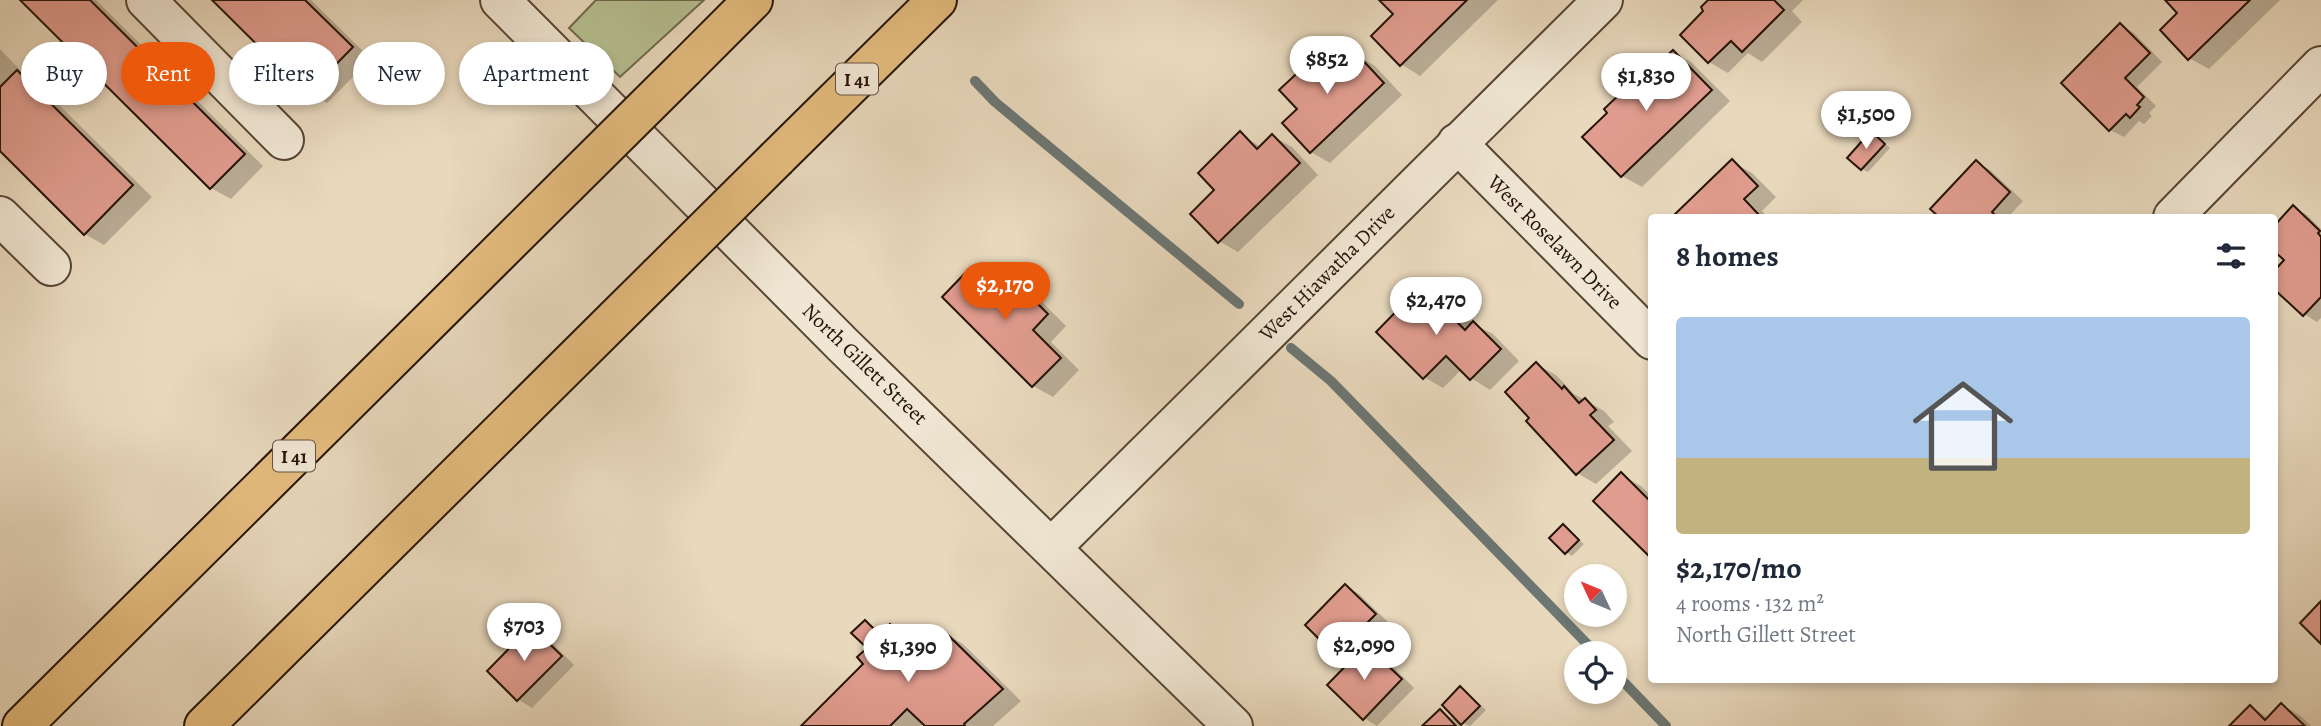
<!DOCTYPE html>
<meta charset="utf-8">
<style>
:root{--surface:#fff;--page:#f2f2f3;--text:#1f2937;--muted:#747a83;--line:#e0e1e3;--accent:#ea580c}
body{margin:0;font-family:Alegreya,serif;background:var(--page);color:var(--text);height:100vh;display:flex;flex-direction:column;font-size:26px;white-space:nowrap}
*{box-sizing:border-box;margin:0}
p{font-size:23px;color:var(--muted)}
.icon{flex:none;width:38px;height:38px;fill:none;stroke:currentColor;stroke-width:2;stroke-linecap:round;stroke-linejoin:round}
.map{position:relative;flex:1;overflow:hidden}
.drawer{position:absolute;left:1648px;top:214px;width:630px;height:469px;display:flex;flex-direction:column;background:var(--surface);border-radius:7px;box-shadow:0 4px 10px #0003}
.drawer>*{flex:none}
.guide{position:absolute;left:21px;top:42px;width:665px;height:63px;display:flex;gap:14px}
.needle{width:46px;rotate:314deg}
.controls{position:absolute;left:1564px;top:564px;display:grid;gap:14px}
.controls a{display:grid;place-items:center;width:63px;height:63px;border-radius:50%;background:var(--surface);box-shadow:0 4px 10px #0003;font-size:35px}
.price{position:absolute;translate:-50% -60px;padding:0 16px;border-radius:24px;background:#fff;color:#222;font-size:23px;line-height:46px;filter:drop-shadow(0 2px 4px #0008)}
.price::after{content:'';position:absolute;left:50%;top:42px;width:21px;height:16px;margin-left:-10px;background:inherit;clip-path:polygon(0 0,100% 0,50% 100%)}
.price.active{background:var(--accent);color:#fff}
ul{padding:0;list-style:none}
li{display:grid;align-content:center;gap:14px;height:371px;padding:0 28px}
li+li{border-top:2px solid var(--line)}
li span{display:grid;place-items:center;height:217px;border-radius:7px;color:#555}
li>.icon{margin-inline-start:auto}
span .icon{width:126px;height:126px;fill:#fffc;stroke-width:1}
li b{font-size:30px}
h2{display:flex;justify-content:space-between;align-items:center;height:84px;padding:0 28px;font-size:30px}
.pill{padding:0 24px;border-radius:32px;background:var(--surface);box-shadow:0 4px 10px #0003;font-size:24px;line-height:63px}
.pill.active{background:var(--accent);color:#fff}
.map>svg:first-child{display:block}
</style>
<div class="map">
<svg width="2321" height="726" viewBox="0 0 2321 726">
<rect width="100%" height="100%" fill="#e8d8bc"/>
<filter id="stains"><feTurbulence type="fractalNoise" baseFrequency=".00286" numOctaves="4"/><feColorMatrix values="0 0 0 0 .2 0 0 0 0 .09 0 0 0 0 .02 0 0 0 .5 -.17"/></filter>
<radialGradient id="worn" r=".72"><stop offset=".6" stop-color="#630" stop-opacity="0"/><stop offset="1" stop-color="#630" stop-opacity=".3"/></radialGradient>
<path fill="#b6bf91" stroke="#6e694c" stroke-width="2" d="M596 0H704L620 77 569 28Z"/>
<g fill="#0003">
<path d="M22 0H96L263 166 231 199 211 188Z"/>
<path d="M214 0H311L371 59 327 103 308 92Z"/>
<path d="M1381 0H1498L1420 76 1401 64 1395 14Z"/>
<path d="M1710 0H1803L1792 11 1802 22 1762 62 1748 53 1728 73 1709 62 1706 11Z"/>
<path d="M2167 0H2280L2209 69 2189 58 2180 13Z"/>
<path d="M2120 25 2134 33 2162 62 2137 87 2156 106 2149 113 2152 116 2144 124 2139 121 2124 137 2110 130Z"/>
<path d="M0 49 22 72 21 73 37 83 152 197 104 245 85 234 0 149Z"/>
<path d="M1323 51 1345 65 1356 55 1375 66 1402 95 1330 163 1311 152 1300 109Z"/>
<path d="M1673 52 1692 63 1730 101 1642 187 1622 176 1585 137Z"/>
<path d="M1871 133 1890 148 1868 172 1862 169Z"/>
<path d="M1240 134 1261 147 1272 136 1292 147 1318 175 1238 252 1219 241 1217 190Z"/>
<path d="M1732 162 1752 173 1776 197 1762 211 1768 217H1675Z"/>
<path d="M1976 162 1990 170 2023 201 2008 217H1942Z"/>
<path d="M2294 208 2307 215 2321 229V318L2317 322 2304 314 2275 288V272L2286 260 2275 249V227Z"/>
<path d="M971 270 996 288 1008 276 1027 287 1066 326 1051 342 1079 370 1053 397 1033 386 944 297Z"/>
<path d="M1421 289 1464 315 1473 324 1493 334 1519 361 1490 390 1471 378 1462 369 1443 388 1424 377Z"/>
<path d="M1536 364 1556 375 1574 394 1604 411 1614 422 1608 426 1632 451 1596 484 1577 473 1532 418Z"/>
<path d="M1621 475 1641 486 1652 497V556Z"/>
<path d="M1563 527 1584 544 1572 556 1566 552Z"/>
<path d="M1346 586 1359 594 1388 622 1365 646 1380 654 1414 688 1377 726 1364 718 1352 662 1336 653Z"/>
<path d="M865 622 884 633 890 626 910 638 925 652 944 633 963 644 1021 701 993 726H927L924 723 921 726H804L865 664 869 648Z"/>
<path d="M532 628 545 636 574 665 532 708 519 700 489 671Z"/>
<path d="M1461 688 1486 710 1470 726 1460 722Z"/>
<path d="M2282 705 2301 716 2311 726H2232L2250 707 2269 718Z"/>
<path d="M1440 711 1455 720 1460 726H1425Z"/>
</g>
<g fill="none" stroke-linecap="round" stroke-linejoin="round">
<g stroke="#6c7673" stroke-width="10">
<path d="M975 81 995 102 1239 304"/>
<path d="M1291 348 1331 381 1596 653"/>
<path d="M1615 673 1666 726"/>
</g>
</g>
<g fill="#e09c8e" stroke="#251307" stroke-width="2">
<path d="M20 0H90L245 154 210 189Z"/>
<path d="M212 0H305L353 47 307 94Z"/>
<path d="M1379 0H1467L1400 66 1371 36 1393 14Z"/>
<path d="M1708 0H1774L1784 10 1742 52 1731 41 1708 63 1680 35 1703 11 1701 7Z"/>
<path d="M2165 0H2250L2188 60 2160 30 2177 13Z"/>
<path d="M2120 23 2150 53 2125 78 2144 97 2137 105 2140 107 2130 118 2126 114 2109 131 2061 83Z"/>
<path d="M1323 49 1340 67 1356 53 1384 83 1310 153 1282 123 1297 109 1279 90Z"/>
<path d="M1673 50 1712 90 1621 177 1582 137 1607 113 1604 109 1645 70 1648 73Z"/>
<path d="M17 70 133 185 84 235 0 151V87Z"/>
<path d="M1240 131 1257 149 1272 134 1300 163 1218 243 1190 214 1214 190 1198 173Z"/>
<path d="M1871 131 1885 144 1861 170 1847 158Z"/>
<path d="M1732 159 1758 186 1744 199 1761 217H1672Z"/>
<path d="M1976 160 2010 192 1992 212 1997 217H1939L1930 209Z"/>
<path d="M2293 205 2320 231 2318 233 2321 237V297L2303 316 2275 290V270L2284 260 2275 252V225Z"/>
<path d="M970 268 992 289 1008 274 1048 314 1033 330 1061 358 1032 387 942 297Z"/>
<path d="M1420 287 1440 306 1444 302 1458 315 1454 319 1465 330 1473 321 1501 349 1470 380 1446 356 1423 379 1376 332Z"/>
<path d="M1536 362 1562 389 1564 386 1579 403 1585 398 1596 410 1590 415 1614 440 1576 475 1526 421 1529 418 1505 392Z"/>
<path d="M1621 472 1652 503V559L1593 501Z"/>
<path d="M1563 524 1579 540 1565 554 1549 538Z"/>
<path d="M1345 584 1376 614 1335 655 1305 625Z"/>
<path d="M2321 601V644L2300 623Z"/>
<path d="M865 620 880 635 890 624 920 654 944 631 1003 689 964 724 965 726H925L907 709 890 726H801L863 664 857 657 867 648 851 633Z"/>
<path d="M531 626 562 656 517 701 487 671Z"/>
<path d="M1366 645 1402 679 1363 720 1327 685Z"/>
<path d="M1460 686 1480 706 1461 725 1442 705Z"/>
<path d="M2281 703 2305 726H2229L2250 705 2265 720Z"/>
<path d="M1440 709 1456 726H1422Z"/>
</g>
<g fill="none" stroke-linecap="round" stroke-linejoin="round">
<g stroke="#564434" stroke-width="42">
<g id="minor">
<path d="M146 0 284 140"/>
<path d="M500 0 843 345 1233 726"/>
<path d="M1457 143 1652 340"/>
<path d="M0 216 51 266"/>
<path d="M2173 217 2321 66"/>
<path d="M1052 547 1603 0"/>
</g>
</g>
<g stroke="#251307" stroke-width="42">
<g id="highway">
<path d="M685 68 753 0"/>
<path d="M777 158 937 0"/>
<path d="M22 726 567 185"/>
<path d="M204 726 658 276"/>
</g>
</g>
<use href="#minor" stroke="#f0e6d3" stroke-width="38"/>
<use href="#highway" stroke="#e4bc7e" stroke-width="38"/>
<g stroke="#251307" stroke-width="42" stroke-linecap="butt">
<g id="highway-bridge">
<path d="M567 185 685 68"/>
<path d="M658 276 777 158"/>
</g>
</g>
<use href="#highway-bridge" stroke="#e4bc7e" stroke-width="38"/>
</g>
<g text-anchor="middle" stroke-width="7" stroke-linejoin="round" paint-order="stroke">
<g fill="#f0e6d3" stroke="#625244" stroke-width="2">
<rect x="836" y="63.5" width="42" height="31" rx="5"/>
<rect x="273" y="440.5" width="42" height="31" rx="5"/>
</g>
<g font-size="19" font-weight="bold" fill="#251307">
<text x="857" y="86">I 41</text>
<text x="294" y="463">I 41</text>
</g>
<g font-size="21" fill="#251307" stroke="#f0e6d3">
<text transform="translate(1555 242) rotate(45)" y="7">West Roselawn Drive</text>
<text transform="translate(1327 273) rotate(-45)" y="7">West Hiawatha Drive</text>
<text transform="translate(865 364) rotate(44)" y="7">North Gillett Street</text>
</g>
</g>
<rect width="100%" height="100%" filter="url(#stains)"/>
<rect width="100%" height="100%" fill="url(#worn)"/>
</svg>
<div class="controls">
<a><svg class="needle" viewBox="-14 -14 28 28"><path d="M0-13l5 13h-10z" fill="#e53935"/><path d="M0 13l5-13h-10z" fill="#747a83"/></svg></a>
<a><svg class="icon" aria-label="locate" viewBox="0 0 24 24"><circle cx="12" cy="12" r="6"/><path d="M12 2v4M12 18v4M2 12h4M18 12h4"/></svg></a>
</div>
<b class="price" style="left:1327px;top:96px">$852</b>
<b class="price" style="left:1646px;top:113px">$1,830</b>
<b class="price" style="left:1866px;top:151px">$1,500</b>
<b class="price active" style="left:1005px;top:322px">$2,170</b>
<b class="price" style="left:1436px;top:337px">$2,470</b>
<b class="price" style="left:524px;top:663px">$703</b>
<b class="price" style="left:1364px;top:682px">$2,090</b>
<b class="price" style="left:908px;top:684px">$1,390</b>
<div class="guide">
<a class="pill">Buy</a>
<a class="pill active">Rent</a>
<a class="pill">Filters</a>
<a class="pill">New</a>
<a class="pill">Apartment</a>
</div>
<section class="drawer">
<h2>8 homes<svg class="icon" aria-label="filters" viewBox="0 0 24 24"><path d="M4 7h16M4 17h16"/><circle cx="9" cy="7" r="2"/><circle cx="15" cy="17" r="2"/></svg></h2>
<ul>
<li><span style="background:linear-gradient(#a9c7e8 65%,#c2b280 0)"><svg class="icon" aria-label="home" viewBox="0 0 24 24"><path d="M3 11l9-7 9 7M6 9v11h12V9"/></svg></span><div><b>$2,170/mo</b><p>4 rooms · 132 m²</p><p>North Gillett Street</p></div></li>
</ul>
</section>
</div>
